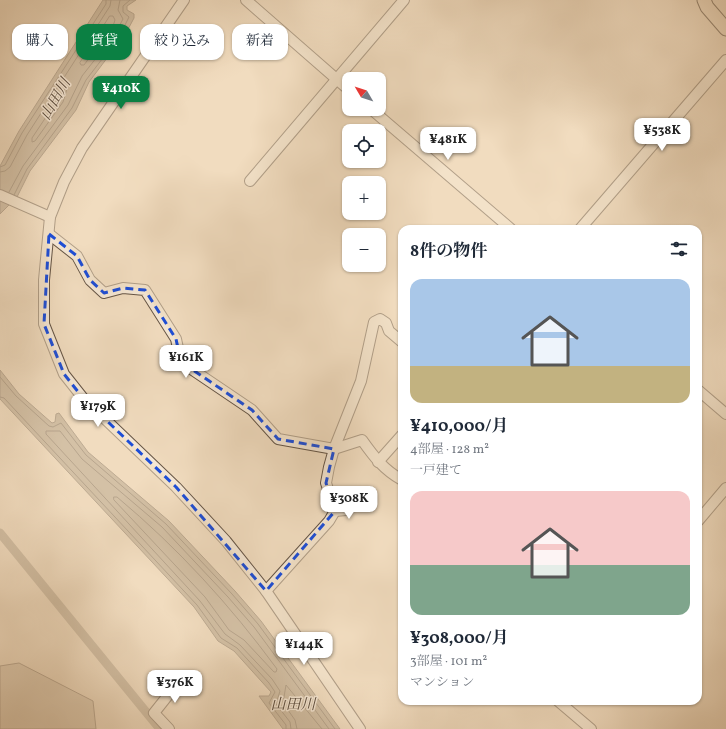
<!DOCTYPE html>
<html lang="ja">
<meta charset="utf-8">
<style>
:root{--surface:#fff;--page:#f2f2f3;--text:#1f2937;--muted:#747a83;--accent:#0b8043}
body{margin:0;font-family:Vollkorn,"Noto Serif JP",serif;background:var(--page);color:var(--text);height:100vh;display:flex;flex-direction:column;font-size:15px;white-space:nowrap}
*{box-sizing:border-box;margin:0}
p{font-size:13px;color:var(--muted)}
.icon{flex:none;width:22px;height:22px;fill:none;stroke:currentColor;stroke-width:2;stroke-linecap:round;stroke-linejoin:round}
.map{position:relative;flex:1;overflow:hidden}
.sheet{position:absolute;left:398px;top:225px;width:304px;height:480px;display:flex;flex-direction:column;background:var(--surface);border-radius:12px;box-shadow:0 1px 3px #0004}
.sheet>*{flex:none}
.top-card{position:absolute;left:12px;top:24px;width:326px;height:36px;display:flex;gap:8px}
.needle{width:26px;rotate:309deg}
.controls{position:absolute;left:342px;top:72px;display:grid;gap:8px}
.controls a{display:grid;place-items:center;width:44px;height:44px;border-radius:8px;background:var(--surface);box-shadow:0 1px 3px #0004;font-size:20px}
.price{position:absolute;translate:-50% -34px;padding:0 9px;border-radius:8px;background:#fff;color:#222;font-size:13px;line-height:26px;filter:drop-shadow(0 1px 2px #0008)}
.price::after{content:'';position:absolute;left:50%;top:24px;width:12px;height:9px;margin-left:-6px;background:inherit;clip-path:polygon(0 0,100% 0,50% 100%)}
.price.selected{background:var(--accent);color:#fff}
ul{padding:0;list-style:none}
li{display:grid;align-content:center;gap:8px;height:212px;padding:0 12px}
li span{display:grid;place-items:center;height:124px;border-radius:12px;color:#555}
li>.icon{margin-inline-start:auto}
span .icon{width:72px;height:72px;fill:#fffc;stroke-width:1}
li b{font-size:17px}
h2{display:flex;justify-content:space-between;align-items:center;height:48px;padding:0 12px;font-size:17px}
.tag{padding:0 14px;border-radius:12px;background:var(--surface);box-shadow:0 1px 3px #0004;font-size:14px;line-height:36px}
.tag.selected{background:var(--accent);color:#fff}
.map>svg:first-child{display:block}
</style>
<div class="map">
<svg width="726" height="729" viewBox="0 0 726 729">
<rect width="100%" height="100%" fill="#f1dcbf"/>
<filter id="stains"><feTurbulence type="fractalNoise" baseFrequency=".005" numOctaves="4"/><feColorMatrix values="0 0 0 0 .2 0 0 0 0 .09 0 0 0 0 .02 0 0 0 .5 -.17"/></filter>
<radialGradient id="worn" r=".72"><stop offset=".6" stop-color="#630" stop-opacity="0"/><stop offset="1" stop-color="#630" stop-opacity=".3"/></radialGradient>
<path fill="#d1bda3" stroke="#847260" d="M19 663 93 701 96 729H0V666Z"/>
<g fill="#b19f88" stroke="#806f5d">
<path d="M103 0H136L127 6V10L134 14V18L126 33 89 82 76 110 30 171 17 197 0 214V166L19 131Z"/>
<path d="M0 370 19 394 52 423 55 422 56 414 59 413 88 452 169 521 235 591 261 621 340 729H283L259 696H269L271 692 234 651 218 641 194 607 0 399Z"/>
</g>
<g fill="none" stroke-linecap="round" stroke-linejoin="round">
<g stroke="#746452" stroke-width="1">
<path d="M110 16H113L115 20 113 26 84 65H81L80 63Z"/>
<path d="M67 89 63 102 35 141 32 142V138L64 90Z"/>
<path d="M0 167 5 165 22 133 106 4V0"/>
<path d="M0 172 5 171 10 167 27 135 110 6 111 0"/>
<path d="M9 192 23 166 68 105 82 76 115 34 123 19 118 10 120 0"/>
<path d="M14 195 27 169 72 108 86 80 119 37 129 17 123 12V6L130 0"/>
<path d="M0 377 16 396 49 426 53 427 61 423 86 455 166 524 232 594 258 624 335 729"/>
<path d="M0 397 4 398 197 605 221 638 237 648 269 683 275 692 269 703 286 725V729"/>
<path d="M114 497H117C178 548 230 605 277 669L276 672H274L244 640 229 630 205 597 114 500Z"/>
<path d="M291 729 290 722 276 704 280 691 272 679 240 645 225 634 200 601 46 434V431H60L82 459 162 527 228 597 254 627 329 729"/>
<path d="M297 729 295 720 283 703 286 685 322 729"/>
</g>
<path stroke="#b19f88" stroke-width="9" d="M0 533 160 729"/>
<g stroke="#655546" stroke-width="12">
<g id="minor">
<path d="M184 0 82 148 64 182 50 217 44 280V324L64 374 83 398 176 487 226 541 266 591 360 729"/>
<path d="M246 0 349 90"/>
<path d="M371 109 511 229"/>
<path d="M250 181 404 0"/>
<path d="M0 195 50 217"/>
<path d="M580 229 726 60"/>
<path d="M49 234 77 256 90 280 104 293 123 288 145 290 176 339 181 362 252 410 278 439 334 449 362 440C374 457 384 470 402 480"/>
<path d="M698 390 726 414"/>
<path d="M378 462 402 435"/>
<path d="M335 511 346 510 349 504"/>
<path d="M698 521 726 488"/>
<path d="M266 591 329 521 335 511 326 483 329 467 334 449 361 381 374 322 380 319 386 323 389 331 402 342"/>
<path d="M558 701 591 729"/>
<path d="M169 729 154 713 181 679"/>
</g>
</g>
<g stroke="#36281d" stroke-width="15">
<path id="major" d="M704 0 707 7 726 29"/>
</g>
<use href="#minor" stroke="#f6e8d5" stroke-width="10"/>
<use href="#major" stroke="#f1dcbf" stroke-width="13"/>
</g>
<path d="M0 0H726V729H0ZM49 234 77 256 90 280 104 293 123 288 145 290 176 339 181 362 252 410 278 439 334 449 326 483 335 511 266 591 176 487 83 398 64 374 44 324Z" fill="#f1dcbf" fill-opacity=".55" fill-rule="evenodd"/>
<path fill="none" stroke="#1d4ed8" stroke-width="3" stroke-dasharray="8 5" stroke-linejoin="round" d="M49 234 77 256 90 280 104 293 123 288 145 290 176 339 181 362 252 410 278 439 334 449 326 483 335 511 266 591 176 487 83 398 64 374 44 324Z"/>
<g text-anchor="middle" stroke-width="3" stroke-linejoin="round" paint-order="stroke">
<g font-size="15" font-style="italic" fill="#5b4c3d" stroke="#f6e8d5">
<text transform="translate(55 99) rotate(-60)" y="5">山田川</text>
<text x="293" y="709">山田川</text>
</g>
</g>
<rect width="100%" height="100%" filter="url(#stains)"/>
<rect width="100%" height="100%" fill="url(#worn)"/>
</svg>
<div class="controls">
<a><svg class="needle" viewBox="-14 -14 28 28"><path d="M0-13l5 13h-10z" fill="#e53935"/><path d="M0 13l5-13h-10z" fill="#747a83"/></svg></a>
<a><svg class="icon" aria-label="locate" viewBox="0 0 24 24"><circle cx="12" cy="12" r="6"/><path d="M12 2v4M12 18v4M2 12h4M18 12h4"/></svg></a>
<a>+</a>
<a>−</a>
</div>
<b class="price selected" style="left:121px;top:110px">¥410K</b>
<b class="price" style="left:662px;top:152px">¥538K</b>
<b class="price" style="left:448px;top:161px">¥481K</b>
<b class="price" style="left:186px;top:379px">¥161K</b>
<b class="price" style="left:98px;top:428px">¥179K</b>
<b class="price" style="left:349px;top:520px">¥308K</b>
<b class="price" style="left:304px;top:666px">¥144K</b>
<b class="price" style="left:175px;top:704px">¥376K</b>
<div class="top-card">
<a class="tag">購入</a>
<a class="tag selected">賃貸</a>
<a class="tag">絞り込み</a>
<a class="tag">新着</a>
</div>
<section class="sheet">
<h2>8件の物件<svg class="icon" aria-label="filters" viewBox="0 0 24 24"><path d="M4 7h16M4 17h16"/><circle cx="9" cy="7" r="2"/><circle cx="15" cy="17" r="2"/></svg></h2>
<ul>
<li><span style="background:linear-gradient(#a9c7e8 70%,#c2b280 0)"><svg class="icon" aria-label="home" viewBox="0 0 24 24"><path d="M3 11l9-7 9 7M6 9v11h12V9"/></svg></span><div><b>¥410,000/月</b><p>4部屋 · 128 m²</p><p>一戸建て</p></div></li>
<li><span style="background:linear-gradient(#f6c9c9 60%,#7fa58c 0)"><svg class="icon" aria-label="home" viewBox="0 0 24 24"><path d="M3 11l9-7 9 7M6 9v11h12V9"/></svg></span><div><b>¥308,000/月</b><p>3部屋 · 101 m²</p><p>マンション</p></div></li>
</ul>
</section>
</div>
